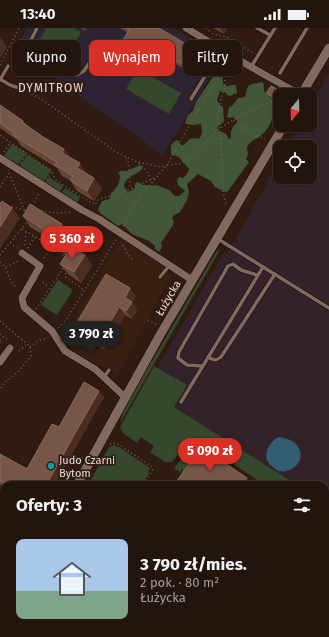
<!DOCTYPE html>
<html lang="pl">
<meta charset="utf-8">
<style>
:root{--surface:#23140d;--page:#2f211b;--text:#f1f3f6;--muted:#a39e9d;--line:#40332e;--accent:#d93025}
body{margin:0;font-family:"Fira Sans",sans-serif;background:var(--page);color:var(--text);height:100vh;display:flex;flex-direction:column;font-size:15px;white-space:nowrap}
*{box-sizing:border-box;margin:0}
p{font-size:13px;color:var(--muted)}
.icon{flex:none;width:22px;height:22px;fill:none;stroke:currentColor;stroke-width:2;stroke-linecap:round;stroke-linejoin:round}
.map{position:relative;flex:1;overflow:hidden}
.details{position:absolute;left:0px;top:453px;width:329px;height:156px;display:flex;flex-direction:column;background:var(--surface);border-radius:12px 12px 0 0;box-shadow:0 1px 3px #0004,0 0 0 1px var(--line)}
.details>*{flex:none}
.guide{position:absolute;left:12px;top:12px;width:305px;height:36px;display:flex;gap:8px}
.needle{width:26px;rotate:199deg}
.controls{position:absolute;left:273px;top:60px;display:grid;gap:8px}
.controls a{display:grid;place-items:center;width:44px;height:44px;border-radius:8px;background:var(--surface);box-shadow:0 1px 3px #0004,0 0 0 1px var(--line);font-size:20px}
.price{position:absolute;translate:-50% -34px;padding:0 9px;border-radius:14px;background:var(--accent);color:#fff;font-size:13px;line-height:26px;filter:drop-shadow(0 1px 2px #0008)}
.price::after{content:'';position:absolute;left:50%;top:24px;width:12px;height:9px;margin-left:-6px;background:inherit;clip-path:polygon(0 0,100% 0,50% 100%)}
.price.active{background:#222;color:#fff}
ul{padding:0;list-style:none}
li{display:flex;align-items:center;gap:12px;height:100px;padding:0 16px}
li span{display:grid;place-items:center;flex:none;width:112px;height:80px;border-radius:8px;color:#555}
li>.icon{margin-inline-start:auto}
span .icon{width:48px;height:48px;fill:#fffc;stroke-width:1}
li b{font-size:17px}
h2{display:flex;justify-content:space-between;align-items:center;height:48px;padding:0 16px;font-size:17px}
.chip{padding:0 14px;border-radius:8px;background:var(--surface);box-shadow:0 1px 3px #0004,0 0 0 1px var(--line);font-size:14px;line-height:36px}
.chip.active{background:var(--accent);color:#fff}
.status{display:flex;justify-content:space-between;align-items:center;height:28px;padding:0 20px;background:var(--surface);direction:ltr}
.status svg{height:11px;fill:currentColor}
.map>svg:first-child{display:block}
</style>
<div class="status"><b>13:40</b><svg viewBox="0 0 49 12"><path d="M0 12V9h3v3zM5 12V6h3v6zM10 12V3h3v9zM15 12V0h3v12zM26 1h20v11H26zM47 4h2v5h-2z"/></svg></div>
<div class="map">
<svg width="329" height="609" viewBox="0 0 329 609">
<rect width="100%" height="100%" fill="#2f1b11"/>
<path fill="#391f11" d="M122 209 162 235 172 248 117 347 70 322 59 307 71 295Z"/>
<g fill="#33222a">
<path d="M329 45V478L325 475V457H297L174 379 157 340 223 226 229 223 280 132V149H310V119H287L300 97H310V79Z"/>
<path d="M329 538V609H280L283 605H325V544Z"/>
</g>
<path fill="#2e2332" d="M27 0H174L222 29 163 127 15 22Z"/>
<g fill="#35482c">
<path d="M46 0H74L81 4 66 31 38 15Z"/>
<path d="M138 41 181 65 169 86 126 61Z"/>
<path d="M12 116 26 125 18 137 3 129Z"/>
<path d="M27 127 51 142 44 154 19 139Z"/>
<path d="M49 149 63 158 60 164 45 155Z"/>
<path d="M65 160 80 169 77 175 61 165Z"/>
<path d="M220 222 120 395 123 385 143 348 216 224Z"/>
<path d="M58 252 73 262 57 287 41 277Z"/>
<path d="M154 338 187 357 174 379 297 457H265L206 418 181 423 172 434H165L150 424 154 418 141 409 137 415 123 405 120 399Z"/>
<path d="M114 417 119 419 150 440 148 444 149 445 141 457H88L109 419Z"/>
<path d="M202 424 185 448 181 445 183 442 182 441 180 444 174 440 184 428Z"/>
<path d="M325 475 329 478V538L325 544Z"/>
<path d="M17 605H143L140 609H15Z"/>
<path d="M218 605H283L280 609H224Z"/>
</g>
<path fill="#425737" d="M222 35 223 56 227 58 232 57H236L237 65 230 68 227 67 225 64 220 63 217 72 220 77 223 79 224 94 217 99 218 103C223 104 227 105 228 110L230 111 231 110C230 104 232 98 237 95V92L233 89 229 90 227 89 229 79 232 78 238 70 245 69 248 58C252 55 257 56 262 54L264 56C262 65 268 68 275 72L281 63 283 65 284 67H280V80L274 84C273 92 267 104 259 109 253 113 252 112 247 119L248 127 246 131 249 134 228 163 225 164 215 159 211 153 198 146 187 156 189 164 187 172 180 184 174 187 172 190 174 194 173 197 161 215 162 219 159 224 155 221V218L149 213 132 206 122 196 118 198 100 185 98 181 102 173 110 171 111 165C116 161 120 155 120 148L118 145 121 143H127L140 137 143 140C137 148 125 147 124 159L128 164 135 160V156L137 154 140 155 142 157C147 156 151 159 156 157L169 162 175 168H179L185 163 178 157 177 152 179 149 183 150 187 146 189 141 179 129 171 126V117L175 113 178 112 181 117H184C189 111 191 109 199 111L202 105 201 96 192 97 185 96 186 92 188 87 193 83 196 74Z"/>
<path fill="#335d72" d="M278 409C289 411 296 412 300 423 304 435 290 446 279 443 277 442 275 441 273 439 261 431 267 416 278 409Z"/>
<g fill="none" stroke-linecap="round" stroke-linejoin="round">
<g stroke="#160501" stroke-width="4.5">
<g id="service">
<path d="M37 0 29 16 32 25 36 28 72 47H77L84 43 103 13"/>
<path d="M257 0 270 7"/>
<path d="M251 39 275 0"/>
<path d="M280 45 307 0"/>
<path d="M0 51 10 57 22 61"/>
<path d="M0 52 8 38"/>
<path d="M191 71 221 22"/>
<path d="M218 211 329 280"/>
<path d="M160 249 169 238"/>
<path d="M208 329C213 332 216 333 221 329L275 246"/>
<path d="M202 338 187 337 178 330 179 324 228 238 233 236 241 242 257 247"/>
<path d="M104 349 109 342"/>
<path d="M181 374 263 239"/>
</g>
</g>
<g stroke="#160501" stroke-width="8">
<g id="minor">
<path d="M186 0 251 39 301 67"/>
<path d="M0 130 82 182 99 191 192 252"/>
<path d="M22 225 40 238 22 270 24 279 52 303 65 323 95 341 126 370"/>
<path d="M0 334 10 320"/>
<path d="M206 605 212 609"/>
<path d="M1 609 4 604"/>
</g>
</g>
<g stroke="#160501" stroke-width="10">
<g id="tertiary">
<path d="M301 67 329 20"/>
<path d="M77 457 160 307 284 97"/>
<path d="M0 503 4 505"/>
<path d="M0 520 4 522"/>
</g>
</g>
<g stroke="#736158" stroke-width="1.5" stroke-dasharray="1 3" stroke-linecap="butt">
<path d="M206 0 213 6 227 9 253 25"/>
<path d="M225 32V59L220 74 218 89 221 112 223 165 226 176"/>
<path d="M0 37 19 0"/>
<path d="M28 64 41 71 116 124 137 134 147 143 151 152"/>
<path d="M234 92 244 100 265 111"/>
<path d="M0 107 52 143"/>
<path d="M4 124 11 114"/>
<path d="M126 130 129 136 130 161"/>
<path d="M139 134 160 139 167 137 208 65 224 42"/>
<path d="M21 135 27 125"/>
<path d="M9 145 26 186"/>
<path d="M47 152 52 143 55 151 57 153 95 177 99 171 118 166 157 149"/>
<path d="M0 159 9 146"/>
<path d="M8 178 25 182"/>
<path d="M33 178 36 171 40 164"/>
<path d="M41 183 58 185 71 184"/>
<path d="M123 198 137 172 167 137 180 136 193 127 220 100 250 82 278 72 280 70"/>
<path d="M22 201 41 212 65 229"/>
<path d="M10 215 17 220"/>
<path d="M25 217 26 203"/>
<path d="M123 217 128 227 134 233"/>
<path d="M28 220 35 208"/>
<path d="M0 227 28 193"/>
<path d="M44 230 51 219"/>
<path d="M0 234C9 241 7 251 16 259"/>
<path d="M6 239 19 233"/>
<path d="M65 241 66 250 83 261H85"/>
<path d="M43 254 49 259"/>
<path d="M36 281 64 239"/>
<path d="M148 292 157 297"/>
<path d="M0 293 27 316 30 319 31 328 18 344 4 355 0 362"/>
<path d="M59 300 66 292 117 210"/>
<path d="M0 306 9 313"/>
<path d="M30 319 40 312 48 310"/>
<path d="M19 323 27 316"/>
<path d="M110 416 114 415 118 416 151 438 153 441 143 457"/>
<path d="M0 462 2 458"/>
<path d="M0 467 2 468 1 471 4 473"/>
<path d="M0 557 4 560"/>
</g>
<use href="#service" stroke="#81695d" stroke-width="3.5"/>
<use href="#minor" stroke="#81695d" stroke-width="7"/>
<use href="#tertiary" stroke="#81695d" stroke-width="9"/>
</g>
<g fill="#684635">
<path d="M80 0H88L86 3Z"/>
<path d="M120 0H159L209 33 199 49 145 19 130 43 111 32 107 26 120 17 128 5Z"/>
<path d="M213 0H227L224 6Z"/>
<path d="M277 61 278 63 274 71 268 67 266 65Z"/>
<path d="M0 77 23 93 26 97 43 109 64 121 70 129 87 146 94 150 102 161 94 173 77 163 70 152 62 148 57 140 21 118 17 112 0 100Z"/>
<path d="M23 188 62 196 69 206V207L83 222 81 225 85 227 92 238 81 255 68 246 60 236 66 228 59 223 51 213 52 212 30 199Z"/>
<path d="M136 268 132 274 137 282 132 291 125 287 105 322 93 315 90 322 76 314 70 306Z"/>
<path d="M104 369 54 457H4V459L0 457V426L27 441 59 399Z"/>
</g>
<g fill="#4b2e1f">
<path d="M84 0H88L86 3Z"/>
<path d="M219 0H227L224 6Z"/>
<path d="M0 9 7 19 0 30Z"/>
<path d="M141 13 145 19 130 43 126 37Z"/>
<path d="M205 27 209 33 199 49 195 43Z"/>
<path d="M277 61 278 63 274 71 272 69Z"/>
<path d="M64 121 72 132 62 125Z"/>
<path d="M80 135 87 146 77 140Z"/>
<path d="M94 150 102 161 94 173 87 163Z"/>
<path d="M12 180 20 190 0 221V199Z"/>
<path d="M62 196 69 206 66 211 59 201Z"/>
<path d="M76 211 83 222 76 234 68 223Z"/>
<path d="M85 227 92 238 81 255 74 244Z"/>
<path d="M130 260 136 268 132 274 137 282 132 291 126 283 125 270Z"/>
<path d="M119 279 125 287 105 322 99 314Z"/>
<path d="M88 308 93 315 90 322 84 314Z"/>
<path d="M0 310 2 313 0 316Z"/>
<path d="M99 363 104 369 54 457H46Z"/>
<path d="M247 450 251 456V457H242Z"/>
<path d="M1 587 4 591 0 597V589Z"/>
<path d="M165 605H171L169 609H163Z"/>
</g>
<g fill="#765646" stroke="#886b5d">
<path d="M126 0H159L205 27 195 43 141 13 126 37 107 26 113 14 120 17 129 2Z"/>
<path d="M271 58 277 61 272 69 266 65Z"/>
<path d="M0 77 23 93 22 94 43 109 64 121 62 125 80 135 77 140 94 150 87 163 70 152 73 148 55 137 57 134 13 107 14 105 0 95Z"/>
<path d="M2 173 12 180 0 199V176Z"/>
<path d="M30 176 62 196 59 201 76 211 68 223 51 213 54 208 23 188Z"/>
<path d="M71 219 85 227 74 244 60 236Z"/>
<path d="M106 246 130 260 125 270 132 274 126 283 119 279 99 314 88 308 84 314 70 306Z"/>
<path d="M84 354 99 363 46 457H7L0 453V426L27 441 52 396 59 399Z"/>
<path d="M203 420 247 450 242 457H174L193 430 195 431Z"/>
<path d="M152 605H165L163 609H150Z"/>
</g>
<circle fill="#0f9aa8" stroke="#2f1b11" stroke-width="1.5" cx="51" cy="438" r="4"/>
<g text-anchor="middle" stroke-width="3.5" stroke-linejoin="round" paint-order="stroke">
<g font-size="11" fill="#eadcd5" stroke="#2f1b11">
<text transform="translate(168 270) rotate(-60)" y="4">Łużycka</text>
</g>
<g font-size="11" fill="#eadcd5" stroke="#2f1b11" text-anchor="start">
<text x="59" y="436">Judo Czarni<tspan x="59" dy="13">Bytom</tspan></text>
</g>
<g font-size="12" letter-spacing="1" fill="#eadcd5" stroke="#2f1b11">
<text x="51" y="64">DYMITROW</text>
</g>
</g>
</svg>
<div class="controls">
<a><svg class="needle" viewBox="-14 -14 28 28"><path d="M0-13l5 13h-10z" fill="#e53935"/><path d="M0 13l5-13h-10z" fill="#a39e9d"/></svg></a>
<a><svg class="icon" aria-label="locate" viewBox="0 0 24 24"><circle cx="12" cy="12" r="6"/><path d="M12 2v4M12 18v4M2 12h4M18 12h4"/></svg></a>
</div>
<b class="price" style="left:72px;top:232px">5 360 zł</b>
<b class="price active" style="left:91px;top:327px">3 790 zł</b>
<b class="price" style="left:210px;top:444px">5 090 zł</b>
<div class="guide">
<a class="chip">Kupno</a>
<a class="chip active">Wynajem</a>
<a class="chip">Filtry</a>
</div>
<section class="details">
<h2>Oferty: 3<svg class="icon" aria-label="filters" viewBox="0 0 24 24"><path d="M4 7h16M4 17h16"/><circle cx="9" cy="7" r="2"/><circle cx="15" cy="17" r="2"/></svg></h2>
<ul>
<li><span style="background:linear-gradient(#a9c7e8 65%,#7fa58c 0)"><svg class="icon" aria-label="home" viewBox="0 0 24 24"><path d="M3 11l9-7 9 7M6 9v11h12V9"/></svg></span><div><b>3 790 zł/mies.</b><p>2 pok. · 80 m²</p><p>Łużycka</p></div></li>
</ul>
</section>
</div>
